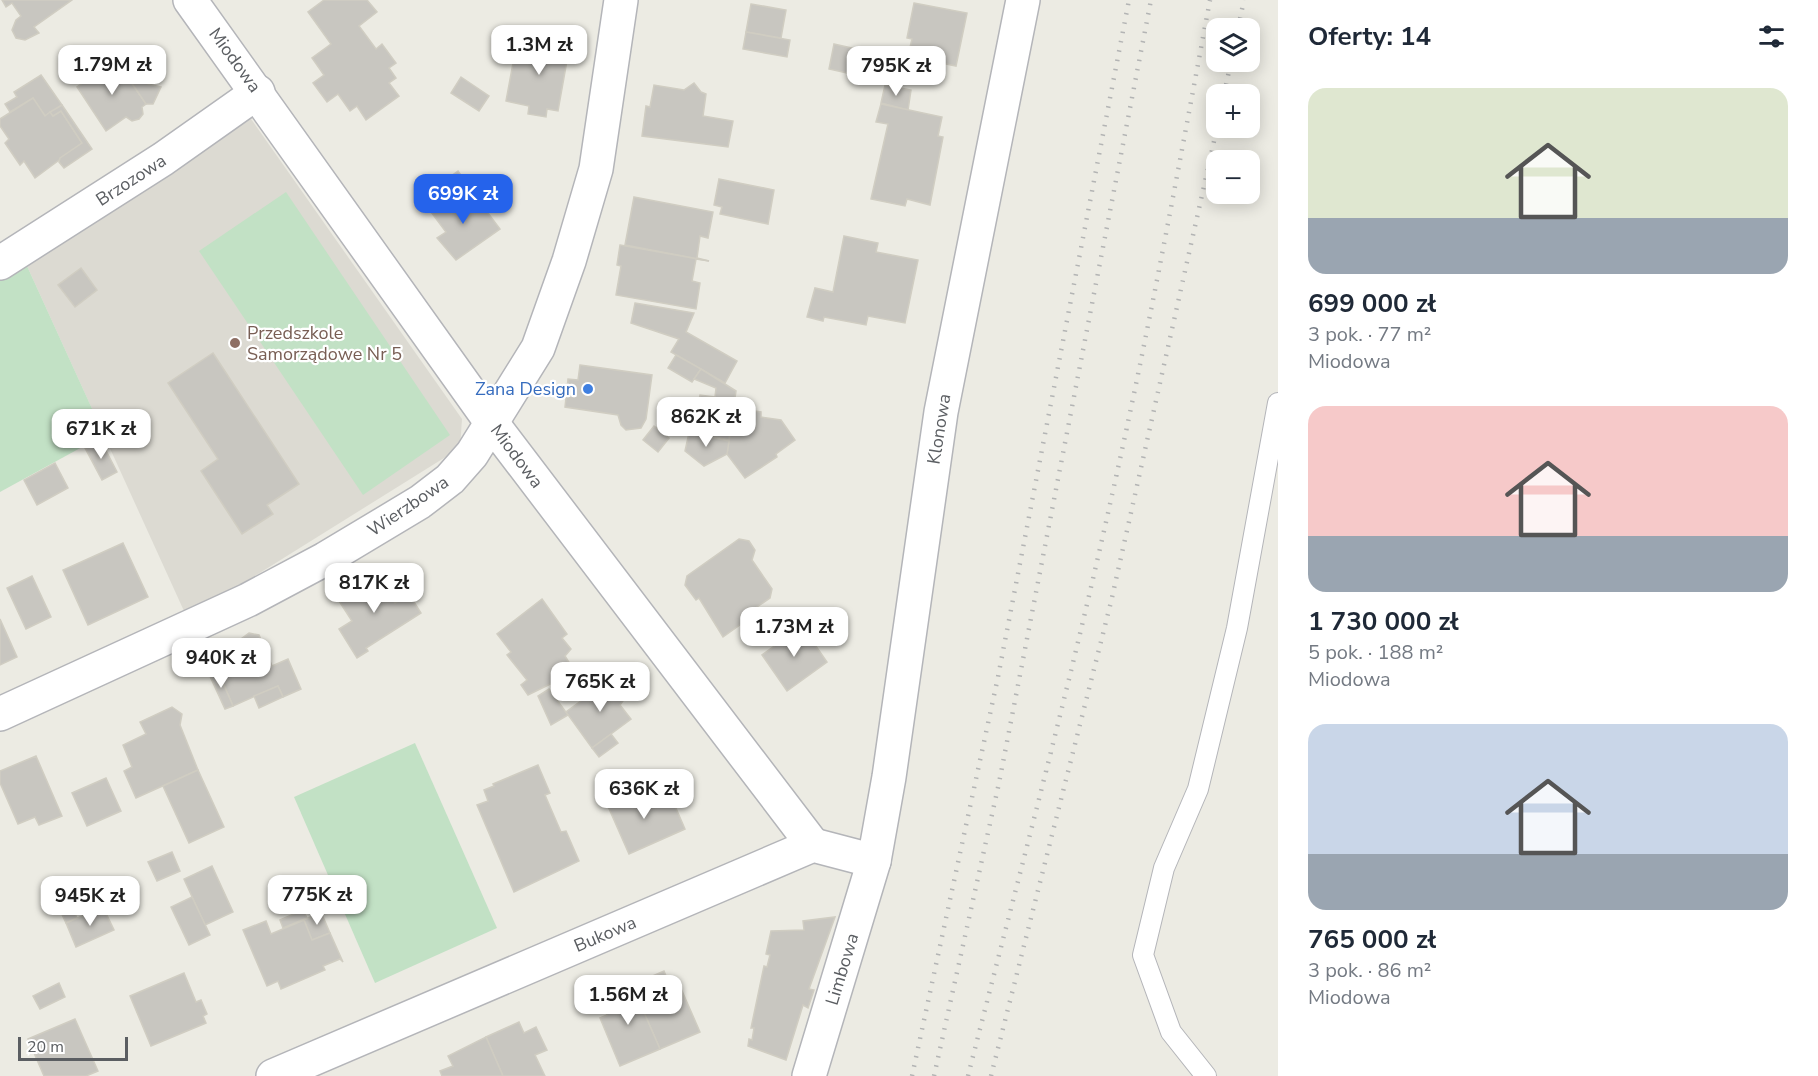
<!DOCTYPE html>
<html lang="pl">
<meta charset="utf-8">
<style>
:root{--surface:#fff;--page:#f6f6f7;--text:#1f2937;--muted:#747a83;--accent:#2563eb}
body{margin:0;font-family:"Nunito Sans",sans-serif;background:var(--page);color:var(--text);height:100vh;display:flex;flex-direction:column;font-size:22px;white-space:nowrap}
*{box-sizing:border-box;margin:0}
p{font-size:20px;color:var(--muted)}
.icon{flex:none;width:33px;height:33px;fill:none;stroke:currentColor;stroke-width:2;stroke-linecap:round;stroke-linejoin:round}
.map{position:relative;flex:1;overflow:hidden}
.side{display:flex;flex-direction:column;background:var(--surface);width:540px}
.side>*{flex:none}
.fabs{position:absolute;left:1206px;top:18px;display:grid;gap:12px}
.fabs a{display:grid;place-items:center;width:54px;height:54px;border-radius:12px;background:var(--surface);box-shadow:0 3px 15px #0003;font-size:30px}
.scale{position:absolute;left:18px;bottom:15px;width:110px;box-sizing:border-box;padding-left:6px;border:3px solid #5b5e62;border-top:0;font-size:16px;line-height:21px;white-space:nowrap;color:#5b5e62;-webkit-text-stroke:4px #fff;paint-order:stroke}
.price{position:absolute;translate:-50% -51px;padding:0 14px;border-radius:12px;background:#fff;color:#222;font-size:20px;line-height:39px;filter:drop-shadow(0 2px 3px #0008)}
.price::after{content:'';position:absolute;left:50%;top:36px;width:18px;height:14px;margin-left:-9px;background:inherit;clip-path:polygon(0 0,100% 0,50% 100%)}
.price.current{background:var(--accent);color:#fff}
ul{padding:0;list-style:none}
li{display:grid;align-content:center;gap:12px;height:318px;padding:0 30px}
li span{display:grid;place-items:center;height:186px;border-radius:18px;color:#555}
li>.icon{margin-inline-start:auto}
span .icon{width:108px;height:108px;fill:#fffc;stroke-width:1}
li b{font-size:26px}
h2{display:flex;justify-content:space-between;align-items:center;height:72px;padding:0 30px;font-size:26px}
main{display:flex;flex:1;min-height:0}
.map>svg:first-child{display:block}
</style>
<main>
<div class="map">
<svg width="1278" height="1076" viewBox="0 0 1278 1076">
<rect width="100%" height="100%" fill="#ecebe3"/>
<path fill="#dcdad2" d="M251 119 462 419 460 448 242 584 184 611 27 266Z"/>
<g fill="#c2e1c5">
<path d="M286 192 450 435 363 495 199 251Z"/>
<path d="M27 266 104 435 0 492V280Z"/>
<path d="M415 743 497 928 375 983 294 797Z"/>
</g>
<g fill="#c8c6c0" stroke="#d0cdc2" stroke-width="1.5">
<path d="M2 0H72L34 27 39 33 25 40 16 38 12 30 16 20 21 16 12 3 6 7Z"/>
<path d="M324 0H367L377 12 359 26 376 49 382 44 396 63 389 68 396 78 389 83 399 96 366 120 357 106 350 111 338 94 327 102 313 83 324 75 312 58 331 44 308 12Z"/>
<path d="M914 3 967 13 956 66 908 56 912 39 907 38Z"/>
<path d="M751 4 786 10 781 38 746 32Z"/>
<path d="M746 32 790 40 787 57 743 49Z"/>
<path d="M536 36 567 42 564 54 568 55 558 111 547 109 546 117 528 114 529 106 506 101 516 47 534 50Z"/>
<path d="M834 44 870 52 865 77 829 69Z"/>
<path d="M116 60 146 104 142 107 143 114 139 119 132 121 126 117 106 131 77 87Z"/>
<path d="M41 75 62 105 45 116 33 98 10 112 5 104 17 97 14 92Z"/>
<path d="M141 76 148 84 161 87 153 104H146L131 82Z"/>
<path d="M461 77 489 96 479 111 451 93Z"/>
<path d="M694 83 701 92 706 94 703 116 733 121 728 147 642 136 646 106 650 107 654 85 684 90Z"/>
<path d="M885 85 911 90 908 110 881 103Z"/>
<path d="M33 98 45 116 50 112 53 116 61 111 82 143 35 178 24 161 20 165 5 143 9 139 0 126V119Z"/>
<path d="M881 104 942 117 938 136 943 137 930 205 907 199 905 206 871 199 888 124 876 122Z"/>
<path d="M62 105 92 149 64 168 59 162 60 158 82 143 61 111 53 116 50 112Z"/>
<path d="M458 171 469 187 440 206 429 192Z"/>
<path d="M719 179 774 190 768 224 720 214 722 207 714 205Z"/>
<path d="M461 191 476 210 482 205 500 229 456 260 437 238 446 232 431 212Z"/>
<path d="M634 197 713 212 708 238 700 236 697 258 709 261 625 245Z"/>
<path d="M844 236 878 243 876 252 918 260 905 323 868 316 866 325 824 317 823 321 807 317 815 288 833 292Z"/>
<path d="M620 245 709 261 696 259 692 281 700 283 696 309 616 295 621 266 617 265Z"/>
<path d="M81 268 97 290 75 307 58 285Z"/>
<path d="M635 303 694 313 686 332 737 361 725 383 671 352 679 339 631 323Z"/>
<path d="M213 353 299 484 267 505 273 514 242 534 201 471 218 459 168 383Z"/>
<path d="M676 355 701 369 692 382 668 368Z"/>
<path d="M580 365 652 375 646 419 641 428 626 430 621 425 618 415 565 407 568 379 578 380Z"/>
<path d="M701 369 736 391 729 440 698 433 703 412 697 411 700 395 715 397 716 388 694 379Z"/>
<path d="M734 408 761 412V417L781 420 795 440 776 454 777 457 745 478 727 454Z"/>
<path d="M654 426 669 438 658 452 643 440Z"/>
<path d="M689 433 729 441 727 454 704 466 685 451Z"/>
<path d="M100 439 117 472 102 480 85 448Z"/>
<path d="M55 463 68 488 37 505 24 480Z"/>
<path d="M739 539 749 541 755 550 752 560 772 589 770 598 754 609 758 612 723 637 699 598 696 600 685 585 687 576Z"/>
<path d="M123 543 148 597 88 625 63 570Z"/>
<path d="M376 572 395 603 409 594 421 613 366 648 368 651 357 658 339 629 352 621 339 601 358 589 356 585Z"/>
<path d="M32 576 51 617 26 629 7 588Z"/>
<path d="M403 582 409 594 395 603 388 590Z"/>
<path d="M542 599 567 634 562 638 571 649 565 656 575 672 528 695 521 685 527 680 507 655 511 652 497 634Z"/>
<path d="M0 619 17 657 0 665Z"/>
<path d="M802 626 827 662 787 691 762 655Z"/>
<path d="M249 633 259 635 272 666 288 659 301 689 283 697 278 686 233 706 214 662 239 651 238 641Z"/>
<path d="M217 669 233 706 225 709 208 672Z"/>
<path d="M607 682H617L625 688V698L620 705 631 719 592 748 566 712Z"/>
<path d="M278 686 283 697 259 708 254 696Z"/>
<path d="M549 689 568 715 551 725 538 696Z"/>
<path d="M172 707 182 714 180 725 198 770 136 798 124 771 132 767 123 745 146 734 140 722Z"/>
<path d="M611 734 618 743 599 757 592 748Z"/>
<path d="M36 756 62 816 39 825 35 817 18 824 0 783V771Z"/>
<path d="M538 765 550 793 545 795 561 832 566 831 579 861 514 892 477 805 488 801 484 790 494 786 493 784Z"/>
<path d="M198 770 224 827 189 843 163 786Z"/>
<path d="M106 778 121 811 87 826 72 793Z"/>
<path d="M652 782 661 803 651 808 642 786Z"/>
<path d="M642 786 651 808 672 799 685 829 629 854 607 804Z"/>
<path d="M172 852 180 871 157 881 148 862Z"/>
<path d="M212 866 233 912 205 925 184 879Z"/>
<path d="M68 897 77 918 66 923 56 902Z"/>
<path d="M192 897 210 935 189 945 171 907Z"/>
<path d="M103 907 114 930 76 947 66 923Z"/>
<path d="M303 910 307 918 283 928 280 920Z"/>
<path d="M321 912 330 933 312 940 304 920Z"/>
<path d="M835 917 809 989 814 990 808 1008 803 1005 786 1060 748 1046 749 1039 752 1040 754 1028H751L764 966 767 967 770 955 766 954 771 931 804 930 803 921Z"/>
<path d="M304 920 312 940 330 933 343 962 340 959 323 966 325 970 281 989 278 981 267 986 243 930 266 921 271 934Z"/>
<path d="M664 971 671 988 679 984 700 1032 660 1049 632 985Z"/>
<path d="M184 973 196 1002 201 1000 207 1014 203 1016 206 1023 151 1046 130 996Z"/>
<path d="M59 983 65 997 40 1009 33 996Z"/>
<path d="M632 985 660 1049 620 1066 600 1018 607 1015 600 999Z"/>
<path d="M75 1019 98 1071 86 1076H44L28 1039Z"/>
<path d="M519 1022 524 1033 536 1027 547 1050 535 1055 545 1076H503L486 1037Z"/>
<path d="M486 1037 503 1076H442L440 1071 453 1066 448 1056Z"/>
</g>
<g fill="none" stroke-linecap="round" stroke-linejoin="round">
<g stroke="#b4b5b9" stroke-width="22">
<path id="service" d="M1206 1076 1171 1032 1143 955 1164 868 1198 789 1237 628 1278 403"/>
</g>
<g stroke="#b4b5b9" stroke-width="36">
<g id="minor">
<path d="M190 0 491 422 813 845"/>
<path d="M0 263 163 159 258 92"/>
<path d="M0 714 248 600 325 559 420 502 450 479 472 454 538 348 569 261 596 169 621 0"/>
<path d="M273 1076 813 845 874 861"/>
<path d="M809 1076 874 861 889 777 941 412 1023 0"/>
</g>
</g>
<use href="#service" stroke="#fff" stroke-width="20"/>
<use href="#minor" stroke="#fff" stroke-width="33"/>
<g stroke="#b3b4b4" stroke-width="4.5" stroke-dasharray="1.5 8" stroke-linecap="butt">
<path d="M1238 28 1244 0"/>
<path d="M1224 94 1231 62"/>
<path d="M912 1076 998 677 1129 0"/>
<path d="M934 1076 999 783 1151 0"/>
<path d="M968 1076C1017 883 1069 690 1112 495 1149 331 1179 165 1210 0"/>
<path d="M991 1076 1111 602 1217 128"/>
</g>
</g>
<circle fill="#8d6e63" stroke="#fff" stroke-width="2" cx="235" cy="343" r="6"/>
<circle fill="#3f7fe0" stroke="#fff" stroke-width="2" cx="588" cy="389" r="6"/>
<g text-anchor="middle" stroke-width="4.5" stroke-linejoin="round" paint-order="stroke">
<g font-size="18" fill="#5b5e62" stroke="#fff">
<text transform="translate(235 60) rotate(54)" y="6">Miodowa</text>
<text transform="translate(131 180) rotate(-33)" y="6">Brzozowa</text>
<text transform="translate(939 429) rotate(-81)" y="6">Klonowa</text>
<text transform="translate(517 456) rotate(53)" y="6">Miodowa</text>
<text transform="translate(408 506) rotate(-34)" y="6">Wierzbowa</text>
<text transform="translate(605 934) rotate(-23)" y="6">Bukowa</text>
<text transform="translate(842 969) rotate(-73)" y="6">Limbowa</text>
</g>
<g font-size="18" fill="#785e54" stroke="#fff" text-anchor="start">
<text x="247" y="339">Przedszkole<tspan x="247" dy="21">Samorządowe Nr 5</tspan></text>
</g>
<g font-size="18" fill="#366cbe" stroke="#fff" text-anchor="end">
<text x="576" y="395">Zana Design</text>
</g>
</g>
</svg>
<div class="fabs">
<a><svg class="icon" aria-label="layers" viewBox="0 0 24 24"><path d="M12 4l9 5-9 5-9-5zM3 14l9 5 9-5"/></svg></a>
<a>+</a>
<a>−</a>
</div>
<div class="scale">20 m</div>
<b class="price" style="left:539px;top:76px">1.3M zł</b>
<b class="price" style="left:112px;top:96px">1.79M zł</b>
<b class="price" style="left:896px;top:97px">795K zł</b>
<b class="price current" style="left:463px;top:225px">699K zł</b>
<b class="price" style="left:706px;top:448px">862K zł</b>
<b class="price" style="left:101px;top:460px">671K zł</b>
<b class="price" style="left:374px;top:614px">817K zł</b>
<b class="price" style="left:794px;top:658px">1.73M zł</b>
<b class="price" style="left:221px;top:689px">940K zł</b>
<b class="price" style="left:600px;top:713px">765K zł</b>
<b class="price" style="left:644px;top:820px">636K zł</b>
<b class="price" style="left:317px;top:926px">775K zł</b>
<b class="price" style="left:90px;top:927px">945K zł</b>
<b class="price" style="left:628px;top:1026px">1.56M zł</b>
</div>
<section class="side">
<h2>Oferty: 14<svg class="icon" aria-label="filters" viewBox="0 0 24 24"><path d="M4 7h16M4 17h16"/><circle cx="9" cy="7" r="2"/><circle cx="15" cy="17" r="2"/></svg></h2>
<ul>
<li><span style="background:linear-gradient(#dfe7d0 70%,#9aa5b1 0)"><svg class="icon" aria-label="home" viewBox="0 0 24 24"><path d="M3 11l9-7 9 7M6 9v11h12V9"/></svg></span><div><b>699 000 zł</b><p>3 pok. · 77 m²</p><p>Miodowa</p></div></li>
<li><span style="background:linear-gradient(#f6c9c9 70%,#9aa5b1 0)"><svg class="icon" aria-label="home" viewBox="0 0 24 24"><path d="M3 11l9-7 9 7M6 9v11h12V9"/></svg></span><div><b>1 730 000 zł</b><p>5 pok. · 188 m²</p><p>Miodowa</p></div></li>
<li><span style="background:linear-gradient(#c9d6e8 70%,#9aa5b1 0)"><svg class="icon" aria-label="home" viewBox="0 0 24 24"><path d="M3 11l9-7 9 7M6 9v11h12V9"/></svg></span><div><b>765 000 zł</b><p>3 pok. · 86 m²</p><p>Miodowa</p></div></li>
</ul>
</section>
</main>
